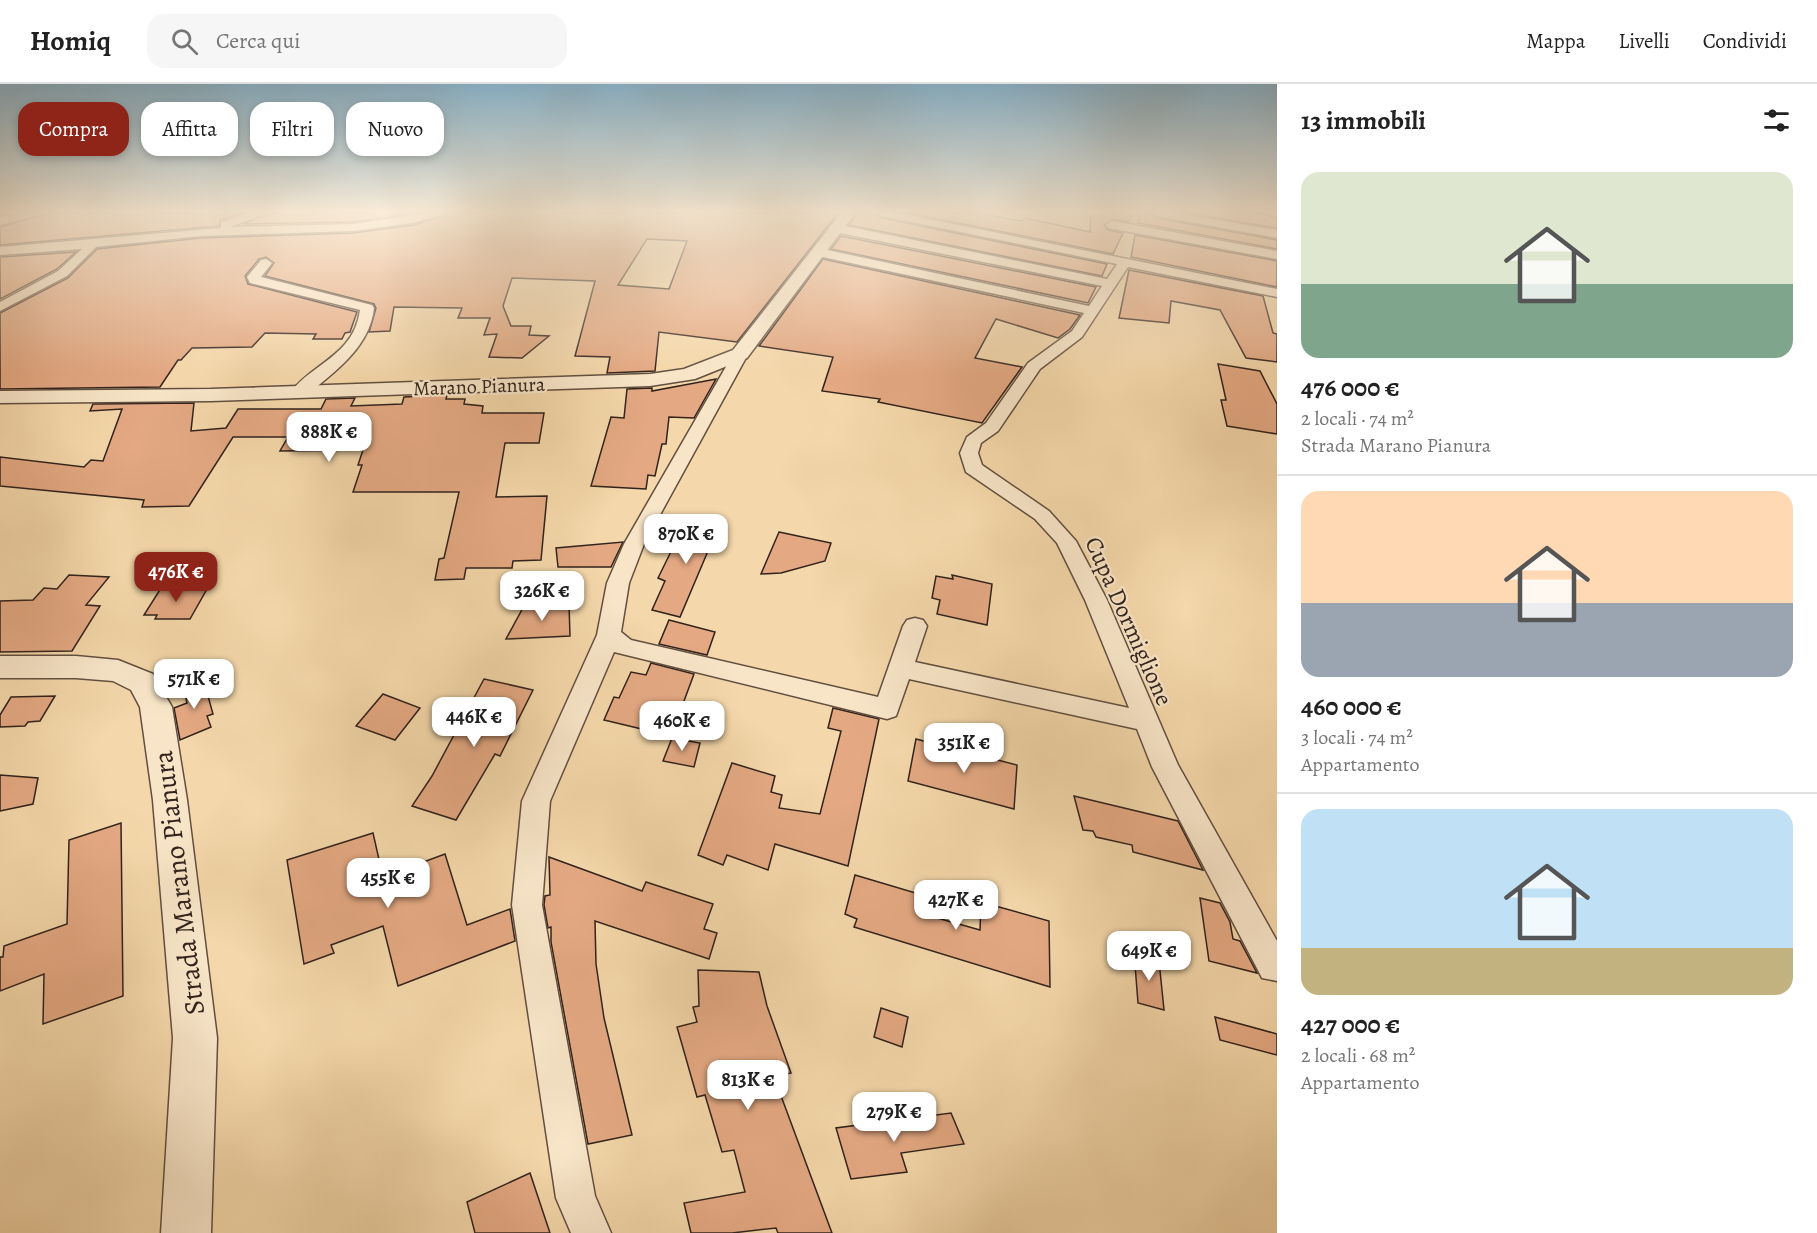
<!DOCTYPE html>
<html lang="it">
<meta charset="utf-8">
<style>
:root{--surface:#fff;--page:#f6f6f6;--text:#222;--muted:#767676;--line:#e0e0e0;--accent:#8f2418}
body{margin:0;font-family:Alegreya,serif;background:var(--page);color:var(--text);height:100vh;display:flex;flex-direction:column;font-size:22px;white-space:nowrap}
*{box-sizing:border-box;margin:0}
p{font-size:20px;color:var(--muted)}
.icon{flex:none;width:33px;height:33px;fill:none;stroke:currentColor;stroke-width:2;stroke-linecap:round;stroke-linejoin:round}
.map{position:relative;flex:1;overflow:hidden}
.drawer{display:flex;flex-direction:column;background:var(--surface);width:540px}
.drawer>*{flex:none}
.guide{position:absolute;left:18px;top:18px;width:570px;height:54px;display:flex;gap:12px}
.price{position:absolute;translate:-50% -51px;padding:0 14px;border-radius:12px;background:#fff;color:#222;font-size:20px;line-height:39px;filter:drop-shadow(0 2px 3px #0008)}
.price::after{content:'';position:absolute;left:50%;top:36px;width:18px;height:14px;margin-left:-9px;background:inherit;clip-path:polygon(0 0,100% 0,50% 100%)}
.price.active{background:var(--accent);color:#fff}
ul{padding:0;list-style:none}
li{display:grid;align-content:center;gap:12px;height:318px;padding:0 24px}
li+li{border-top:2px solid var(--line)}
li span{display:grid;place-items:center;height:186px;border-radius:18px;color:#555}
li>.icon{margin-inline-start:auto}
span .icon{width:108px;height:108px;fill:#fffc;stroke-width:1}
li b{font-size:26px}
h2{display:flex;justify-content:space-between;align-items:center;height:72px;padding:0 24px;font-size:26px}
.pill{padding:0 21px;border-radius:18px;background:var(--surface);box-shadow:0 3px 9px #0003;font-size:21px;line-height:54px}
.pill.active{background:var(--accent);color:#fff}
header{display:flex;align-items:center;gap:36px;box-sizing:border-box;height:84px;padding:0 30px;background:var(--surface);border-bottom:2px solid var(--line)}
header strong{font-size:28px}
nav{display:flex;gap:33px;margin-inline-start:auto;font-size:21px}
.search{width:420px;height:54px;background:var(--page);display:flex;align-items:center;gap:15px;box-sizing:border-box;padding:0 21px;border-radius:18px;color:var(--muted);font-size:22px}
main{display:flex;flex:1;min-height:0}
.map>svg:first-child{display:block}
</style>
<header>
<strong>Homiq</strong>
<div class="search"><svg class="icon" aria-label="search" viewBox="0 0 24 24"><circle cx="10" cy="10" r="6"/><path d="M15 15l6 6"/></svg>Cerca qui</div>
<nav><a>Mappa</a><a>Livelli</a><a>Condividi</a></nav>
</header>
<main>
<div class="map">
<svg width="1277" height="1149" viewBox="0 0 1277 1149">
<rect width="100%" height="100%" fill="#f4d7aa"/>
<filter id="stains"><feTurbulence type="fractalNoise" baseFrequency=".00333" numOctaves="4"/><feColorMatrix values="0 0 0 0 .2 0 0 0 0 .09 0 0 0 0 .02 0 0 0 .5 -.17"/></filter>
<radialGradient id="worn" r=".72"><stop offset=".6" stop-color="#630" stop-opacity="0"/><stop offset="1" stop-color="#630" stop-opacity=".3"/></radialGradient>
<g fill="#e4a983" stroke="#31221c" stroke-width="1.5" fill-rule="evenodd">
<path d="M49 129H243L220 136 219 142 0 161V143Z"/>
<path d="M269 129H415L353 138 243 140Z"/>
<path d="M451 129H838L737 258 659 248 655 287 607 289 610 273 575 272 595 197 512 194 503 222 511 242H531L529 251 549 252 522 274 489 273 497 250 484 251 490 234H458L462 224 394 223 390 247 369 248 376 224 374 220 265 192 274 179 266 173 259 175 245 192 248 200 357 228 350 248 345 249 342 255H313L316 250 265 249 252 263 192 264 181 276H178L160 303 0 305V229L68 194 97 165 201 154 353 149 414 141ZM647 155 687 157 669 205 618 201Z"/>
<path d="M857 129H874L882 134 1107 180 1102 192 849 141Z"/>
<path d="M908 129H980L1021 137 1025 134 1090 148 1091 129H1133L1129 138 1112 135 1104 141 1108 146 1123 149 1113 170Z"/>
<path d="M1140 129H1149L1157 134 1277 156V165L1138 139Z"/>
<path d="M1187 129H1266L1270 133 1277 134V144Z"/>
<path d="M1135 151 1277 177V203L1131 173Z"/>
<path d="M841 152 1096 203 1088 219 831 165Z"/>
<path d="M76 168 57 185 0 215V173Z"/>
<path d="M823 175 1080 231 1070 245 1058 254 996 235 975 274 1022 283 982 339 878 318 880 315 822 307 833 273 759 262Z"/>
<path d="M1129 186 1263 212 1273 249 1277 250V278L1246 274 1220 226 1171 217 1169 239 1119 234Z"/>
<path d="M1218 280 1260 287 1277 320V350L1227 342 1221 316H1226Z"/>
<path d="M716 295 694 334 669 333 666 360H662L655 392 648 391 646 405 591 402 611 333 624 334 627 305 652 304V307Z"/>
<path d="M447 311 446 315H465L464 320 483 322 482 329H544L539 359H505L496 413 547 412 541 476 513 477 512 484H466L464 495 435 496 439 475 444 474 459 408H353L362 381H358L363 366 280 367 288 353H233L189 422 142 423 144 416 0 402V373L84 383 91 376 103 377 122 325 90 327 93 320 194 319 191 347 226 344 238 325H321L326 315 355 314 351 322 402 320 404 313Z"/>
<path d="M687 435 724 442 713 468 708 467 680 533 652 526 665 497 658 494Z"/>
<path d="M779 448 831 459 825 477 781 489 761 490Z"/>
<path d="M623 458 611 483H558L556 464Z"/>
<path d="M69 491 109 493 86 521 100 522 72 567 0 568V517L33 516 44 504 57 505Z"/>
<path d="M952 491 992 500 987 541 937 530 940 516 932 514 936 492 953 495Z"/>
<path d="M161 504 207 505 190 535H155L157 531H144Z"/>
<path d="M569 520 570 552 506 555 524 522Z"/>
<path d="M669 536 715 548 707 571 659 560Z"/>
<path d="M651 579 694 590 671 652 604 636 614 613 619 614 631 588 646 591Z"/>
<path d="M203 594 213 630 207 632 211 643 180 656 174 624 187 619 183 601Z"/>
<path d="M484 595 533 606 500 672 495 670 456 736 412 722 432 692Z"/>
<path d="M383 610 420 624 395 656 356 642Z"/>
<path d="M55 612 40 637 28 638 25 642 0 643V631L11 613Z"/>
<path d="M833 624 879 635 848 782 775 760 768 786 727 771 723 781 698 771 732 679 775 692 771 708 782 711 779 724 820 730 841 647 828 644Z"/>
<path d="M672 654 700 659 694 683 663 677Z"/>
<path d="M916 655 1017 681 1014 725 908 697Z"/>
<path d="M0 691 38 694 33 720 0 727Z"/>
<path d="M1074 712 1178 737 1203 786 1133 768 1132 761 1096 753 1093 747 1083 746Z"/>
<path d="M121 739 123 912 43 940 44 890 0 907V873H3L4 862 67 840 69 756Z"/>
<path d="M373 749 383 793 445 770 467 841 510 825 515 857 398 902 383 842 331 861 334 869 304 880 287 776Z"/>
<path d="M549 773 642 807 646 798 713 820 704 845 717 849 709 875 595 837 596 880 604 934 632 1051 588 1060 551 858V843L548 844 544 821 545 812 550 811Z"/>
<path d="M855 791 919 810 916 828 980 846 981 818 1049 837 1050 903 854 843 857 835 845 830Z"/>
<path d="M1200 814 1220 819 1230 838 1233 855 1240 857 1257 889 1209 877Z"/>
<path d="M1134 868 1159 877 1164 926 1138 919Z"/>
<path d="M698 886 759 888 767 922 791 989 774 993 832 1149H778L776 1144 732 1149H691L684 1119 745 1108 734 1066 722 1068 705 1011 697 1013 677 943 697 938 693 923 699 922Z"/>
<path d="M881 924 908 933 902 963 874 953Z"/>
<path d="M1215 933 1277 950V971L1220 956Z"/>
<path d="M951 1029 964 1060 901 1069 907 1088 851 1095 836 1044Z"/>
<path d="M530 1089 550 1149H475L467 1118Z"/>
</g>
<g fill="none" stroke-linecap="round" stroke-linejoin="round">
<g stroke="#624f40" stroke-width="3">
<g id="minor">
<path d="M25 129H47L0 141V133Z"/>
<path d="M250 129H267L230 143 353 140 429 129H449L413 139 353 147 201 152 96 163 67 192 0 227V218L58 187 82 165 0 171V163L221 144V138Z"/>
<path d="M876 129H898L1277 205V213L1128 183 1082 253 1040 285 998 347 981 359 978 369 982 381 1049 427 1076 457 1107 516 1178 681 1277 857V897L1262 894 1152 683 1137 645 909 595 896 632 887 635 614 568 550 717 542 821 595 1112 611 1149H571L556 1114 512 821 522 717 597 551 607 499 624 460 735 267 740 265 748 270 644 460 629 499 621 548 631 556 878 613 903 542 907 536 915 534 923 536 927 542 915 578 1129 624 1085 516 1057 459 1035 435 966 388 960 369 967 353 986 339 1028 279 1072 247 1084 229 818 172 812 168 818 164 1089 222 1102 202 835 148 829 144 835 140 1107 195 1117 180 882 132Z"/>
<path d="M1151 129H1175L1277 146V154L1157 132Z"/>
<path d="M1268 129H1277V132L1270 131Z"/>
<path d="M1112 137 1277 167V175L1108 144 1106 141Z"/>
<path d="M266 175 272 179 261 193 372 221 374 224C370 263 334 289 305 312L299 313 291 308C312 279 354 272 360 226L250 199 247 193 261 176Z"/>
</g>
</g>
<g stroke="#624f40" stroke-width="3">
<g id="tertiary">
<path d="M841 129H855L747 274 695 295 650 302 211 317 0 319V307L211 305 650 290 684 285 733 266Z"/>
<path d="M0 572H76L118 576 153 590 172 623 187 716 217 954 211 1149H161L173 954 153 716 140 623 131 606 113 597 76 594H0Z"/>
</g>
</g>
<use href="#minor" fill="#f8e5c8" fill-rule="evenodd"/>
<use href="#tertiary" fill="#f8e5c8" fill-rule="evenodd"/>
</g>
<linearGradient id="sky" x2="0" y2="1"><stop stop-color="#89b6d0"/><stop offset="0.44" stop-color="#faedd9"/><stop offset="1" stop-color="#faedd9" stop-opacity="0"/></linearGradient>
<rect width="1277" height="290" fill="url(#sky)"/>
<g text-anchor="middle" stroke-width="4.5" stroke-linejoin="round" paint-order="stroke">
<g font-size="20" fill="#31221c" stroke="#f8e5c8">
<text transform="translate(479 302) rotate(-2)" y="7">Marano Pianura</text>
</g>
<g font-size="24" fill="#31221c" stroke="#f8e5c8">
<text transform="translate(1129 537) rotate(66)" y="8">Cupa Dormiglione</text>
</g>
<g font-size="28" fill="#31221c" stroke="#f8e5c8">
<text transform="translate(178 799) rotate(-97)" y="10">Strada Marano Pianura</text>
</g>
</g>
<rect width="100%" height="100%" filter="url(#stains)"/>
<rect width="100%" height="100%" fill="url(#worn)"/>
</svg>
<b class="price" style="left:329px;top:379px">888K €</b>
<b class="price" style="left:686px;top:481px">870K €</b>
<b class="price active" style="left:176px;top:519px">476K €</b>
<b class="price" style="left:542px;top:538px">326K €</b>
<b class="price" style="left:194px;top:626px">571K €</b>
<b class="price" style="left:474px;top:664px">446K €</b>
<b class="price" style="left:682px;top:668px">460K €</b>
<b class="price" style="left:964px;top:690px">351K €</b>
<b class="price" style="left:388px;top:825px">455K €</b>
<b class="price" style="left:956px;top:847px">427K €</b>
<b class="price" style="left:1149px;top:898px">649K €</b>
<b class="price" style="left:748px;top:1027px">813K €</b>
<b class="price" style="left:894px;top:1059px">279K €</b>
<div class="guide">
<a class="pill active">Compra</a>
<a class="pill">Affitta</a>
<a class="pill">Filtri</a>
<a class="pill">Nuovo</a>
</div>
</div>
<section class="drawer">
<h2>13 immobili<svg class="icon" aria-label="filters" viewBox="0 0 24 24"><path d="M4 7h16M4 17h16"/><circle cx="9" cy="7" r="2"/><circle cx="15" cy="17" r="2"/></svg></h2>
<ul>
<li><span style="background:linear-gradient(#dfe7d0 60%,#7fa58c 0)"><svg class="icon" aria-label="home" viewBox="0 0 24 24"><path d="M3 11l9-7 9 7M6 9v11h12V9"/></svg></span><div><b>476 000 €</b><p>2 locali · 74 m²</p><p>Strada Marano Pianura</p></div></li>
<li><span style="background:linear-gradient(#ffd9b3 60%,#9aa5b1 0)"><svg class="icon" aria-label="home" viewBox="0 0 24 24"><path d="M3 11l9-7 9 7M6 9v11h12V9"/></svg></span><div><b>460 000 €</b><p>3 locali · 74 m²</p><p>Appartamento</p></div></li>
<li><span style="background:linear-gradient(#bfe0f5 75%,#c2b280 0)"><svg class="icon" aria-label="home" viewBox="0 0 24 24"><path d="M3 11l9-7 9 7M6 9v11h12V9"/></svg></span><div><b>427 000 €</b><p>2 locali · 68 m²</p><p>Appartamento</p></div></li>
</ul>
</section>
</main>
